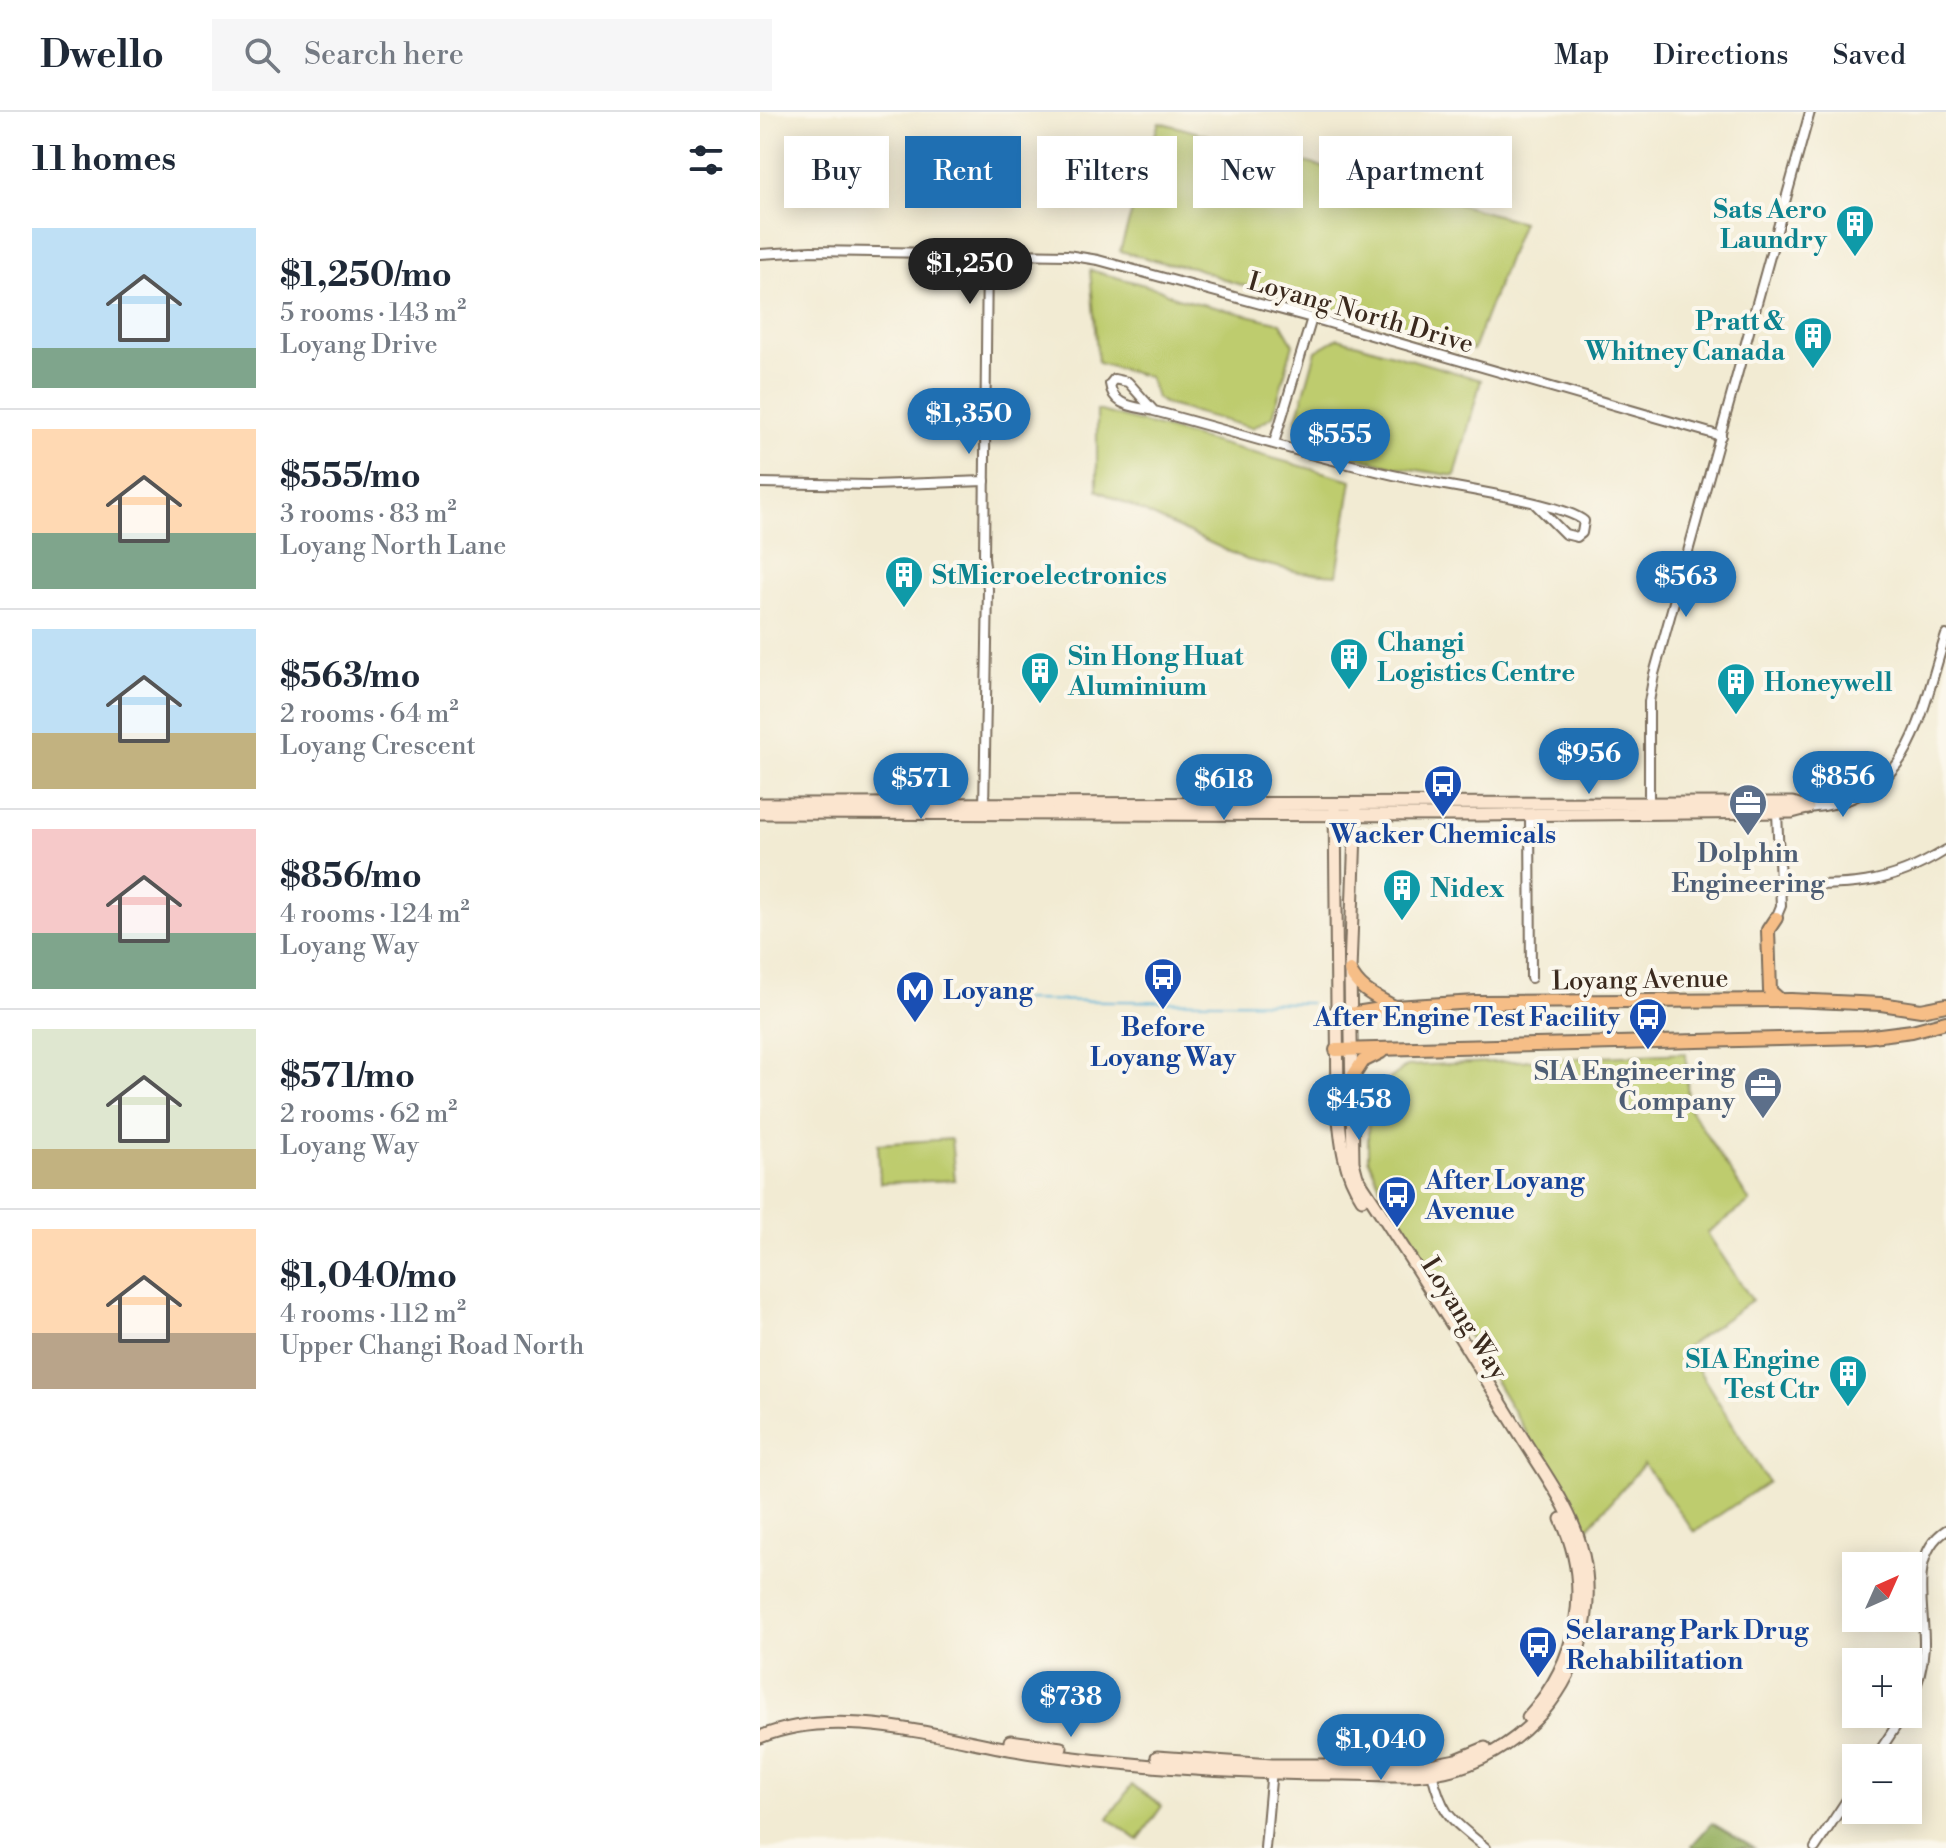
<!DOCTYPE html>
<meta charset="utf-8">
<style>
:root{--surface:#fff;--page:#f6f6f7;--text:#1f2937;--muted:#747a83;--line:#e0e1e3;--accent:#1f6fb2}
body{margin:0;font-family:"Libre Bodoni",serif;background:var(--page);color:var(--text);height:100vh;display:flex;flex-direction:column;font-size:30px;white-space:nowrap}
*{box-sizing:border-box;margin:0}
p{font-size:26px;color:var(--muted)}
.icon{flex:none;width:44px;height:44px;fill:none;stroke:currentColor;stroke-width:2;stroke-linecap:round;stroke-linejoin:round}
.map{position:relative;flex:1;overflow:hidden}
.sheet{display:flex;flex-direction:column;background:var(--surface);width:760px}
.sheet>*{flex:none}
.guide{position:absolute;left:24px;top:24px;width:760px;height:72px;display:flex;gap:16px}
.needle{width:52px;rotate:45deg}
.fabs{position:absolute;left:1082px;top:1440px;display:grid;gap:16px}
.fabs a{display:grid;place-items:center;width:80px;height:80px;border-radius:0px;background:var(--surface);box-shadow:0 4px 20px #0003;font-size:40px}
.price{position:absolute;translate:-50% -68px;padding:0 18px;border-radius:28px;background:var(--accent);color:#fff;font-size:26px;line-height:52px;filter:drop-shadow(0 2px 4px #0008)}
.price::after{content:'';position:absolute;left:50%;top:48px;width:24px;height:18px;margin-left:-12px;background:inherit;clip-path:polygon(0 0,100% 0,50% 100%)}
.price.current{background:#222;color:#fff}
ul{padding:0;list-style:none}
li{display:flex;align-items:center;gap:24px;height:200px;padding:0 32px}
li+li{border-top:2px solid var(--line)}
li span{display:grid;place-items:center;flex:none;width:224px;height:160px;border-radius:0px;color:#555}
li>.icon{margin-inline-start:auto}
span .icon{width:96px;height:96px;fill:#fffc;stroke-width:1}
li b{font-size:34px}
h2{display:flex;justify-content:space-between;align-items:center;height:96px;padding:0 32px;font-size:34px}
.chip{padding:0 28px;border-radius:0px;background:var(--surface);box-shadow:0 4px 20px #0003;font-size:28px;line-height:72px}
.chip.current{background:var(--accent);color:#fff}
header{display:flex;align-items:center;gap:48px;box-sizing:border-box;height:112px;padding:0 40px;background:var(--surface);border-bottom:2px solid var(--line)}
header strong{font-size:38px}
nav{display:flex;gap:44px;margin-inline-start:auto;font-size:28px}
.search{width:560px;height:72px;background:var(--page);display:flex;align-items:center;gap:20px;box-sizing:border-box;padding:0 28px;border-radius:0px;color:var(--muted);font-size:30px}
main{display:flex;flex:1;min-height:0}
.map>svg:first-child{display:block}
</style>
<header>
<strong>Dwello</strong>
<div class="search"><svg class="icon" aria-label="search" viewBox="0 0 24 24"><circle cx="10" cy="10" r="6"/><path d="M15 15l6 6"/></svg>Search here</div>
<nav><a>Map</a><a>Directions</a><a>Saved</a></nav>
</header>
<main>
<section class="sheet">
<h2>11 homes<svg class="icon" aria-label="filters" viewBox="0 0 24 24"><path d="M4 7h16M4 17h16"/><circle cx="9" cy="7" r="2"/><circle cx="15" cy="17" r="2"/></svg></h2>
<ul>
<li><span style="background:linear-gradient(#bfe0f5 75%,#7fa58c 0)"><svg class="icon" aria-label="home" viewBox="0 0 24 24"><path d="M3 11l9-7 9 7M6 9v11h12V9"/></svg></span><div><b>$1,250/mo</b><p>5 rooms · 143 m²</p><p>Loyang Drive</p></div></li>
<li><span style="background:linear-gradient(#ffd9b3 65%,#7fa58c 0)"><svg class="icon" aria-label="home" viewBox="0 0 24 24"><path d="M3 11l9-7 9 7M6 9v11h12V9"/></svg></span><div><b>$555/mo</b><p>3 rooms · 83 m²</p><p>Loyang North Lane</p></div></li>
<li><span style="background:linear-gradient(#bfe0f5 65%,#c2b280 0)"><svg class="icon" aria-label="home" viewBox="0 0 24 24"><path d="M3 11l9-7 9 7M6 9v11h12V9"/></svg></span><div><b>$563/mo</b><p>2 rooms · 64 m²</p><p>Loyang Crescent</p></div></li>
<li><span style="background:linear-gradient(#f6c9c9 65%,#7fa58c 0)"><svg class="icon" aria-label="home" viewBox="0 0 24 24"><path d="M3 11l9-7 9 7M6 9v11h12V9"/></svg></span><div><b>$856/mo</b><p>4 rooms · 124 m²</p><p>Loyang Way</p></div></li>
<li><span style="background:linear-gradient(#dfe7d0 75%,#c2b280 0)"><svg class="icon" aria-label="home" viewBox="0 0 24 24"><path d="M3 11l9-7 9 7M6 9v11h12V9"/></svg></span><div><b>$571/mo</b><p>2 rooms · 62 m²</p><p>Loyang Way</p></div></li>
<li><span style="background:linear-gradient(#ffd9b3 65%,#b9a48a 0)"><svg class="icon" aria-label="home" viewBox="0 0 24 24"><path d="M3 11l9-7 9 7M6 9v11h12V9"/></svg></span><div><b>$1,040/mo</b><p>4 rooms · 112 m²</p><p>Upper Changi Road North</p></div></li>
</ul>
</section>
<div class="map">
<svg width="1186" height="1736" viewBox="0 0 1186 1736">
<rect width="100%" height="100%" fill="#fbf7ec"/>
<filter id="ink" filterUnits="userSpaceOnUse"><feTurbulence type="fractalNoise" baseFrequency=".0125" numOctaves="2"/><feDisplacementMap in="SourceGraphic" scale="16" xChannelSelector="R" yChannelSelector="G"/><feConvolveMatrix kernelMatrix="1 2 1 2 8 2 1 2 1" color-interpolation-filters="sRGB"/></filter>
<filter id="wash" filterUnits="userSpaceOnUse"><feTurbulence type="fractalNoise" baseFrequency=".006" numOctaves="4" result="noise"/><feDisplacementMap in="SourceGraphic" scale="32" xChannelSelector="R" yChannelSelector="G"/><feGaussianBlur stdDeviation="1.8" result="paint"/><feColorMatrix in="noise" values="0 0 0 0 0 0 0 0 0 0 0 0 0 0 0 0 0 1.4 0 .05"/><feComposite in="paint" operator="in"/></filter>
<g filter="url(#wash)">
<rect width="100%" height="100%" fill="#f2ebd3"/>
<g fill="#becc6e" stroke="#7c7b46" stroke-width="2">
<path d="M399 10 762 110 713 238 688 225 641 216 471 170 433 155 405 151 360 139Z"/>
<path d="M330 158 399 177 417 186 521 211 533 232 513 304 492 316 405 292 396 285 389 265 338 251Z"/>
<path d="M578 226 721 268 695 364 632 354 549 332 536 310 556 239Z"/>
<path d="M337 298 592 368 577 463 539 460 487 448 337 378Z"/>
<path d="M926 941 928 994 990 1090 947 1121 992 1188 925 1236 1008 1370 934 1420 884 1352 825 1419 623 1081 608 1046V1011L619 975 647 954Z"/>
<path d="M191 1027 195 1068 120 1071 118 1032Z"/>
<path d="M372 1673 402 1694 378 1728 348 1706Z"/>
</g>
<path fill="#96b061" stroke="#686d40" stroke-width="2" d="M952 1711 994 1736H933L932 1733Z"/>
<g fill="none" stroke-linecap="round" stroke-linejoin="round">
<path stroke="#5ab1d7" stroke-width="2" d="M252 888 550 891"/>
</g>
</g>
<g filter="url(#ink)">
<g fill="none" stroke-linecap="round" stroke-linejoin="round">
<g stroke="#7b6e5d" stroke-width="12">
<g id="street">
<path d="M0 142 51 139 307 143 338 148 552 206 961 324"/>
<path d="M394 299 368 270 354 267 350 272C353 295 374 294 394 299 478 321 562 348 647 366 683 374 802 390 824 409L822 421 817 425 805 422 774 391"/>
<path d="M514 331 552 206"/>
<path d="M0 371 112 373 225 369"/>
<path d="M889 696V590L894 562 1050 0"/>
<path d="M1048 696C1155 687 1158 606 1186 523"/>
<path d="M224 697 228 477 224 446 227 142"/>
<path d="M770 702 771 866"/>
<path d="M1020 772C1087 774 1127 775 1186 738"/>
<path d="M1016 806 1021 794 1017 700"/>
<path d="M1148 1594C1157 1576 1163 1555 1164 1534 1165 1496 1148 1443 1186 1418"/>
<path d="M1115 1646 1144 1602"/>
<path d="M672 1661C683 1706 692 1707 726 1736"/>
<path d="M505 1736 512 1657"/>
<path d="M1055 1736 1096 1674"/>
</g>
</g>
<g stroke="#7b6e5d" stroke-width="15">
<g id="secondary">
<path d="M0 692 1033 691 1048 696"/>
<path d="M575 692 578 997C581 1030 583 1058 602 1087"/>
<path d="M0 701 718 703 1032 700 1047 696"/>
<path d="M768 1605C818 1550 833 1475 801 1407"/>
<path d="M0 1625C81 1591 190 1629 273 1641 376 1655 482 1662 585 1662 618 1662 653 1666 685 1659 719 1652 752 1632 776 1607 818 1564 836 1501 823 1443 813 1397 780 1356 757 1317 705 1232 652 1148 597 1065L593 1050 590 859 596 692"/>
<path d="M250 1629 301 1636"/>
<path d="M397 1645 512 1653H670L696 1648 725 1636"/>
</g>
</g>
<g stroke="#7b6e5d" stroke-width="16">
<g id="primary">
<path d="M1016 806 1008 818 1010 879 1020 888"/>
<path d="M590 859C600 879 615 884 634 895"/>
<path d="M576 904 634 895 716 890 1031 888 1121 892 1161 898 1186 893"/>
<path d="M576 938 1104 925 1152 919 1186 910"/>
<path d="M590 969 603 949 621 940"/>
</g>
</g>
<use href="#street" stroke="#fff" stroke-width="8"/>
<use href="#secondary" stroke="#fbe5cf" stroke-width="11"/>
<use href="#primary" stroke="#f6be87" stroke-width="12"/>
</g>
</g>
<defs>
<g id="building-pin" transform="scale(2)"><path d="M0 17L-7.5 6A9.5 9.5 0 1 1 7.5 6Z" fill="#0f9aa8" stroke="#fbf7ec"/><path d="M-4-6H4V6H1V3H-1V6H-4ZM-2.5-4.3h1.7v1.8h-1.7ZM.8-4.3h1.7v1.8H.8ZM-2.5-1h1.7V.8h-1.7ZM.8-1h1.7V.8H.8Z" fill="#fff"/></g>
<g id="bus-pin" transform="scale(2)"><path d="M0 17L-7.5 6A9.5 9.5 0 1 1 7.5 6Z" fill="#1a4fb4" stroke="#fbf7ec"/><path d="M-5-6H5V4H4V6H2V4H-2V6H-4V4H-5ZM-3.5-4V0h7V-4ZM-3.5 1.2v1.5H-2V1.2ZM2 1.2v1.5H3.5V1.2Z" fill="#fff"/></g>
<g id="office-pin" transform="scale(2)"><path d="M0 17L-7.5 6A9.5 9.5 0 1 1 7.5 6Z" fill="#5c6f8a" stroke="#fbf7ec"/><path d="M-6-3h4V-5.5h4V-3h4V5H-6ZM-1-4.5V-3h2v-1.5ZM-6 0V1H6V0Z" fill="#fff"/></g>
<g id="metro-pin" transform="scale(2)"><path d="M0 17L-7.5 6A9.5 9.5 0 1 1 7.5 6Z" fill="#1a4fb4" stroke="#fbf7ec"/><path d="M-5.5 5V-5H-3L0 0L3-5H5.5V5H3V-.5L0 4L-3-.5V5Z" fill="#fff"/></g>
</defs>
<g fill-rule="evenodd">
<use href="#building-pin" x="1095" y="112"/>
<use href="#building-pin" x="1053" y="224"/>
<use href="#building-pin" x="144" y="463"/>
<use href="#building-pin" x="589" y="545"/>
<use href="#building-pin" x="280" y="559"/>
<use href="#building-pin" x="976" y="570"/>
<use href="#bus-pin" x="683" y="672"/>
<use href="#office-pin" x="988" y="691"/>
<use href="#building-pin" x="642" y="776"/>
<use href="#bus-pin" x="403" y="865"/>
<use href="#metro-pin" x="155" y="878"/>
<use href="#bus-pin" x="888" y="905"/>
<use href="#office-pin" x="1003" y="974"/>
<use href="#bus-pin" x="637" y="1083"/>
<use href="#building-pin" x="1088" y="1262"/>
<use href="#bus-pin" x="778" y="1533"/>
</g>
<g text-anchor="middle" stroke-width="8" stroke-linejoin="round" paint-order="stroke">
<g font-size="26" font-weight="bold" fill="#0d838f" stroke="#fbf7ec" text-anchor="start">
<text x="1067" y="106" text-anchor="end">Sats Aero<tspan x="1067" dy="30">Laundry</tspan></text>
<text x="1025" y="218" text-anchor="end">Pratt &amp;<tspan x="1025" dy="30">Whitney Canada</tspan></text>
<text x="172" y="472">StMicroelectronics</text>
<text x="617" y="539">Changi<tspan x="617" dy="30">Logistics Centre</tspan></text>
<text x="308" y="553">Sin Hong Huat<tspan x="308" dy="30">Aluminium</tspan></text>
<text x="1004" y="579">Honeywell</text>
<text x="670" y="785">Nidex</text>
<text x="1060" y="1256" text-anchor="end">SIA Engine<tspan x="1060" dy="30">Test Ctr</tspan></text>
</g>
<g font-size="26" fill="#3b2a1e" stroke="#fbf7ec">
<text transform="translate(601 200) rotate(16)" y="9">Loyang North Drive</text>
<text transform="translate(880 867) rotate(-1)" y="9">Loyang Avenue</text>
<text transform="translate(705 1206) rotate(58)" y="9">Loyang Way</text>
</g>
<g font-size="26" font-weight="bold" fill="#164399" stroke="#fbf7ec" text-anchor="start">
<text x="683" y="731" text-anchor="middle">Wacker Chemicals</text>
<text x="183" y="887">Loyang</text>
<text x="860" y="914" text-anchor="end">After Engine Test Facility</text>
<text x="403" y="924" text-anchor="middle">Before<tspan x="403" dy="30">Loyang Way</tspan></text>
<text x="665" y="1077">After Loyang<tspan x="665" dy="30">Avenue</tspan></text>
<text x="806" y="1527">Selarang Park Drug<tspan x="806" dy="30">Rehabilitation</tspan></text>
</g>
<g font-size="26" font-weight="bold" fill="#4e5e75" stroke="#fbf7ec">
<text x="988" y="750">Dolphin<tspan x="988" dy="30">Engineering</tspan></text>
<text x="975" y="968" text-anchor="end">SIA Engineering<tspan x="975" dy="30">Company</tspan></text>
</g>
</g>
</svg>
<div class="fabs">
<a><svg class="needle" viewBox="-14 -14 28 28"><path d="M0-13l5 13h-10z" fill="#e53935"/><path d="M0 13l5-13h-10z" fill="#747a83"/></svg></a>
<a>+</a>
<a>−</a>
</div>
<b class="price current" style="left:210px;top:194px">$1,250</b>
<b class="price" style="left:209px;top:344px">$1,350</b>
<b class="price" style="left:580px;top:365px">$555</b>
<b class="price" style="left:926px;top:507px">$563</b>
<b class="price" style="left:829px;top:684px">$956</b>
<b class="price" style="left:1083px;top:707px">$856</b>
<b class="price" style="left:161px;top:709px">$571</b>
<b class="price" style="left:464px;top:710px">$618</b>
<b class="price" style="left:599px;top:1030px">$458</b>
<b class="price" style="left:311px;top:1627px">$738</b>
<b class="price" style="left:621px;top:1670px">$1,040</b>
<div class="guide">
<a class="chip">Buy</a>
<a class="chip current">Rent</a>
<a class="chip">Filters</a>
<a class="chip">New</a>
<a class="chip">Apartment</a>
</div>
</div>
</main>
